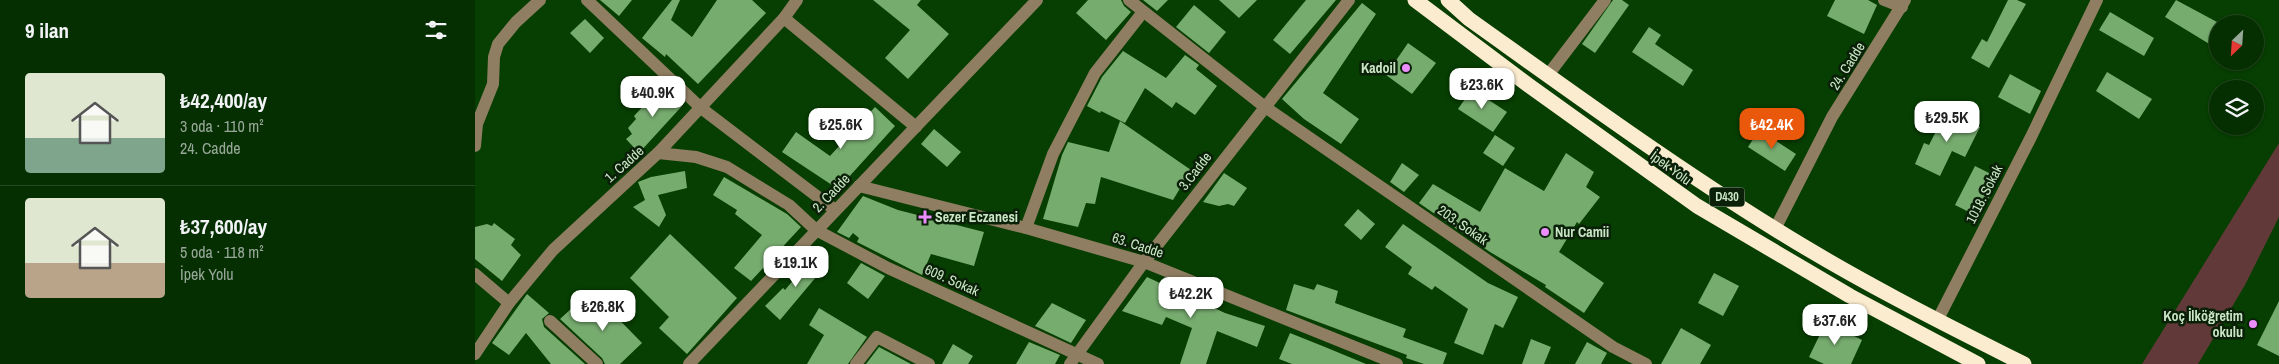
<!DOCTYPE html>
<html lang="tr">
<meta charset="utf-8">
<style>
:root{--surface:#052e01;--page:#0e360b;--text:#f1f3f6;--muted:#97a899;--line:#264a23;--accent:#ea580c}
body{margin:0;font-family:"Archivo Narrow",sans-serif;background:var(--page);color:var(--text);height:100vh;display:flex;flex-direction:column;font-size:19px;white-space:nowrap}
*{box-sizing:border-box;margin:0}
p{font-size:16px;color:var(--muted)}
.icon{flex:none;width:28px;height:28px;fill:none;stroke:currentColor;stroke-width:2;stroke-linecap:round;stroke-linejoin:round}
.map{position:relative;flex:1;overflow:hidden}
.details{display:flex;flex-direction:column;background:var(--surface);width:475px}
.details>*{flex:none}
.needle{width:32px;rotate:205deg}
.fabs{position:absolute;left:1734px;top:15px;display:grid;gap:10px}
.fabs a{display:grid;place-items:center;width:55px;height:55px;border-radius:50%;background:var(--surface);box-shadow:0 1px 4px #0004,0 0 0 1px var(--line);font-size:25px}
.price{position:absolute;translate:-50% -42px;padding:0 11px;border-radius:10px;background:#fff;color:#222;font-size:16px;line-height:32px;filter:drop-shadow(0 1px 2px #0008)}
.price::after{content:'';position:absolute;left:50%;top:30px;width:15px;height:11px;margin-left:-8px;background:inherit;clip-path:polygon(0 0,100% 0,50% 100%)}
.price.current{background:var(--accent);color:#fff}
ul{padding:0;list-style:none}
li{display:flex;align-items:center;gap:15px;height:125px;padding:0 25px}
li+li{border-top:1px solid var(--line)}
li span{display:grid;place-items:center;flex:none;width:140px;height:100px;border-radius:5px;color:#555}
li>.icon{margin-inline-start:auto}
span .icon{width:60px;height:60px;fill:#fffc;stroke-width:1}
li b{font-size:21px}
h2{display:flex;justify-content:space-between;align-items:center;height:60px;padding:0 25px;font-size:21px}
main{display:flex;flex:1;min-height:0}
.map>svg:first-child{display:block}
</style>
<main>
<section class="details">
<h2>9 ilan<svg class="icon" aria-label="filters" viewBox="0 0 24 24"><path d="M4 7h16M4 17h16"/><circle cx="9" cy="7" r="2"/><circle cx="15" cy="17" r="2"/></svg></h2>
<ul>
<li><span style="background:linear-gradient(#dfe7d0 65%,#7fa58c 0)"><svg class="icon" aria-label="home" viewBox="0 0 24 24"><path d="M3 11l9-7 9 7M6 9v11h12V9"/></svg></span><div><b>₺42,400/ay</b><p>3 oda · 110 m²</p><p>24. Cadde</p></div></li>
<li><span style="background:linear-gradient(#dfe7d0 65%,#b9a48a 0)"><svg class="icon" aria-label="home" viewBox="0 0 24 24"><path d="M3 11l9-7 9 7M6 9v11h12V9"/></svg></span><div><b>₺37,600/ay</b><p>5 oda · 118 m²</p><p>İpek Yolu</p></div></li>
</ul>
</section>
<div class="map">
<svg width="1804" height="364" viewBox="0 0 1804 364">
<rect width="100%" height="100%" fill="#073e01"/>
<path fill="#603938" d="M1804 143V217L1770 285 1723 364H1667Z"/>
<g fill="#77ac6f">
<path d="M125 0H157L144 16Z"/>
<path d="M197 0H205L196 20 217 37 242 0H277L291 13 223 84 191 54 190 57 167 38Z"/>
<path d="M398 0H446L442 5 474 34 433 79 410 58 435 30Z"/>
<path d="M613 0H646L649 6 656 12 631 40 601 13Z"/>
<path d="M668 0H693L682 11Z"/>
<path d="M744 0H782L764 18Z"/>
<path d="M831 0H861L815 54 798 40Z"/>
<path d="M1138 0H1147L1154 5 1120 53 1107 44Z"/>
<path d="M1360 0H1393L1402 5 1389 34 1352 16Z"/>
<path d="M1533 0H1542L1551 4 1514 68 1496 58 1507 39 1512 42Z"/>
<path d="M1701 0 1742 22V33L1736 45 1690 17Z"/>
<path d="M887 3 901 14 848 93 884 119 866 144 829 119 807 99Z"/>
<path d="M719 5 751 32 734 53 701 27Z"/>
<path d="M1635 12 1679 38 1669 56 1624 30Z"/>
<path d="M110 19 129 38 115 53 95 33Z"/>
<path d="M1174 27 1186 35 1180 44 1218 70 1208 86 1157 52Z"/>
<path d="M933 43 961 63 937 94 911 75Z"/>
<path d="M648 51 691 78 710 55 724 65 721 69 742 86 720 115 701 102 697 108 670 88 650 123 626 111 625 113 612 106 627 77Z"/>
<path d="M1632 72 1677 99 1664 119 1621 91Z"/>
<path d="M1535 74 1566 91 1555 114 1523 97Z"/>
<path d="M188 85 207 106 164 153 151 139 157 134 153 128 161 119 159 116Z"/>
<path d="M997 89 1032 112 1018 132 983 109Z"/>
<path d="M400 107 420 126 363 189 307 152 321 132 355 156Z"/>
<path d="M1472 110 1505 127 1490 157 1477 151 1465 176 1440 164 1449 143 1454 145Z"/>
<path d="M645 121 716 170 698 200 626 177 620 204 611 203 603 227 568 219 587 155 593 142 634 152Z"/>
<path d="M459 129 486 152 472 167 446 144Z"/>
<path d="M1284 130 1321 154 1310 171 1273 147Z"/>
<path d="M1020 135 1040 148 1028 166 1008 153Z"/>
<path d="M1091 153 1119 172 1111 187 1125 197 1104 224 1102 222 1084 252 1129 283 1109 313 1070 287 1071 285 1015 252 944 203 958 184 1005 212 1030 168 1069 191Z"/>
<path d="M927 163 944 175 929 192 915 182Z"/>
<path d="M1500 166 1524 178 1504 217 1480 205Z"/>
<path d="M210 171 212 188 183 195 191 215 184 227 158 207 170 200 163 182 176 177Z"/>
<path d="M749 173 772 188 759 206 753 204 744 206 728 202Z"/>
<path d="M249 177 312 214 326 227 276 281 259 268 287 235 260 214 262 210 238 195Z"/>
<path d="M388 196 423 210 509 232 499 266 456 254 447 275 382 242 384 238 378 233 374 238 362 232Z"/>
<path d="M883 209 900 224 886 240 869 225Z"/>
<path d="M19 223 40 239 36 245 46 255 27 281 0 259V227L12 224 17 226Z"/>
<path d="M928 224 1013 283 1043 297 1028 328 1020 324 1008 355 979 343 993 309 960 286 957 290 933 274 937 267 910 247Z"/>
<path d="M195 234 262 298 212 354 184 328 194 317 155 278Z"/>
<path d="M340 254 352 264 305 320 290 306 308 288 310 290Z"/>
<path d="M386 263 410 276 393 299 372 283Z"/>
<path d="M1239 273 1264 286 1248 316 1223 303Z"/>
<path d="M672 277 750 313 790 326 782 347 742 331 731 364H705L717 328 691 317 687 325 647 311Z"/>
<path d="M819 284 839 290 842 284 863 291 860 303 931 329 928 337 972 353 968 364H949L931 358 932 355 811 310Z"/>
<path d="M52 294 74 313 67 319 69 327 110 364H76L51 333 34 355 17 343Z"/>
<path d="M122 297 167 343 145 364H130L127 358 85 319 97 308 104 315Z"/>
<path d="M1804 301V356L1782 345Z"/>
<path d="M577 303 611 320 596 343 560 326Z"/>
<path d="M344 308 392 337 373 364H332L349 335 334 325Z"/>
<path d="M1351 322 1387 340 1376 364H1349L1334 357Z"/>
<path d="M1206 328 1236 345 1225 364H1186Z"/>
<path d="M815 333 850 347 891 364H817L804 359Z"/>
<path d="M1056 339 1076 347 1069 364H1047Z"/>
<path d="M554 342 585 355 580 364H541Z"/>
<path d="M1112 342 1132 353 1126 364H1100Z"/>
<path d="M478 344 498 356 493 364H467Z"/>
<path d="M404 347 436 364H391Z"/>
</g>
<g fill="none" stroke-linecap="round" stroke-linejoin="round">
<g stroke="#8f7e61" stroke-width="12">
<path d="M112 0 226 108 360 210"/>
<path d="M654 0 790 107 1138 347 1171 364"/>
<path d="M1409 0 1427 7"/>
<path d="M309 18 441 127"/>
<path d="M1073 75 1130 0"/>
<path d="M0 146 2 124 18 84 19 57 23 44 41 22 65 0"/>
<path d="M183 153 221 157 252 167 314 205 341 230 413 268 623 364"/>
<path d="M384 186 551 228 669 262 922 364"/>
<path d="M551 228 578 154 620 73 668 12"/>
<path d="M1300 229 1357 117 1430 0"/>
<path d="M0 274 34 303"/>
<path d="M75 321 122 364"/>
<path d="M1462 321 1556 137 1622 0"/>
<path d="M0 354 34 303 78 250 183 153 309 18 322 0"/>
<path d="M214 364 562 0"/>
<path d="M381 364 402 337 454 364"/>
<path d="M595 364 669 262 874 0"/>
</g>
<g stroke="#fceccf" stroke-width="15">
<path d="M940 0 1056 87 1222 206 1375 296 1503 364"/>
<path d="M973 0 994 19C1095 91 1195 164 1300 229 1380 279 1465 322 1549 364"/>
</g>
</g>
<g fill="#eb8dfc" stroke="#0a2008" stroke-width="2">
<circle cx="931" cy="68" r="5"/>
<path d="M447.5 209.5h5v5h5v5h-5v5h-5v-5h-5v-5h5z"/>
<circle cx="1070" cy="232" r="5"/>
<circle cx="1778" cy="324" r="5"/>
</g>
<g text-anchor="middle" stroke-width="5" stroke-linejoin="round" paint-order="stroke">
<rect fill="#0a2008" stroke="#90ab8d" stroke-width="1" x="1234.5" y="187.5" width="35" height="19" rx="4"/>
<g font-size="12" font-weight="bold" fill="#cae6c6">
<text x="1252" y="201">D430</text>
</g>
<g font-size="14" fill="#cae6c6" stroke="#0a2008">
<text transform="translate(1372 66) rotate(-58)" y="5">24. Cadde</text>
<text transform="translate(149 164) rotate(-42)" y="5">1. Cadde</text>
<text transform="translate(1196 168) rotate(36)" y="5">İpek Yolu</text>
<text transform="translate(720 171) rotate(-52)" y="5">3.Cadde</text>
<text transform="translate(356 193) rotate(-46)" y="5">2. Cadde</text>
<text transform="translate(1509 194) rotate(-63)" y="5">1018. Sokak</text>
<text transform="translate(988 225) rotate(35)" y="5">203. Sokak</text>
<text transform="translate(663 245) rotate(18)" y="5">63. Cadde</text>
<text transform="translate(477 280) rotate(24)" y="5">609. Sokak</text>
</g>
<g font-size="14" font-weight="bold" fill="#cae6c6" stroke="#0a2008" text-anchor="end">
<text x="921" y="73">Kadoil</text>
<text x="460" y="222" text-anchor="start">Sezer Eczanesi</text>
<text x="1080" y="237" text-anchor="start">Nur Camii</text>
<text x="1768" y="321">Koç İlköğretim<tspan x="1768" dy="16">okulu</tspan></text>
</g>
</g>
</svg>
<div class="fabs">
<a><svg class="needle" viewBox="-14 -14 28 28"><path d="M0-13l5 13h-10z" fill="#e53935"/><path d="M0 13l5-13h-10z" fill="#97a899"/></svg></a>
<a><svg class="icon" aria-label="layers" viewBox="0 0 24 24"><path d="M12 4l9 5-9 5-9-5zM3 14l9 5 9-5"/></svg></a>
</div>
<b class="price" style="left:1007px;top:110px">₺23.6K</b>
<b class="price" style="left:178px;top:118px">₺40.9K</b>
<b class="price" style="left:1472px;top:143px">₺29.5K</b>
<b class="price" style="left:366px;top:150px">₺25.6K</b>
<b class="price current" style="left:1297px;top:150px">₺42.4K</b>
<b class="price" style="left:321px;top:288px">₺19.1K</b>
<b class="price" style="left:716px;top:319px">₺42.2K</b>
<b class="price" style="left:128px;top:332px">₺26.8K</b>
<b class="price" style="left:1360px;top:346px">₺37.6K</b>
</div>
</main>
